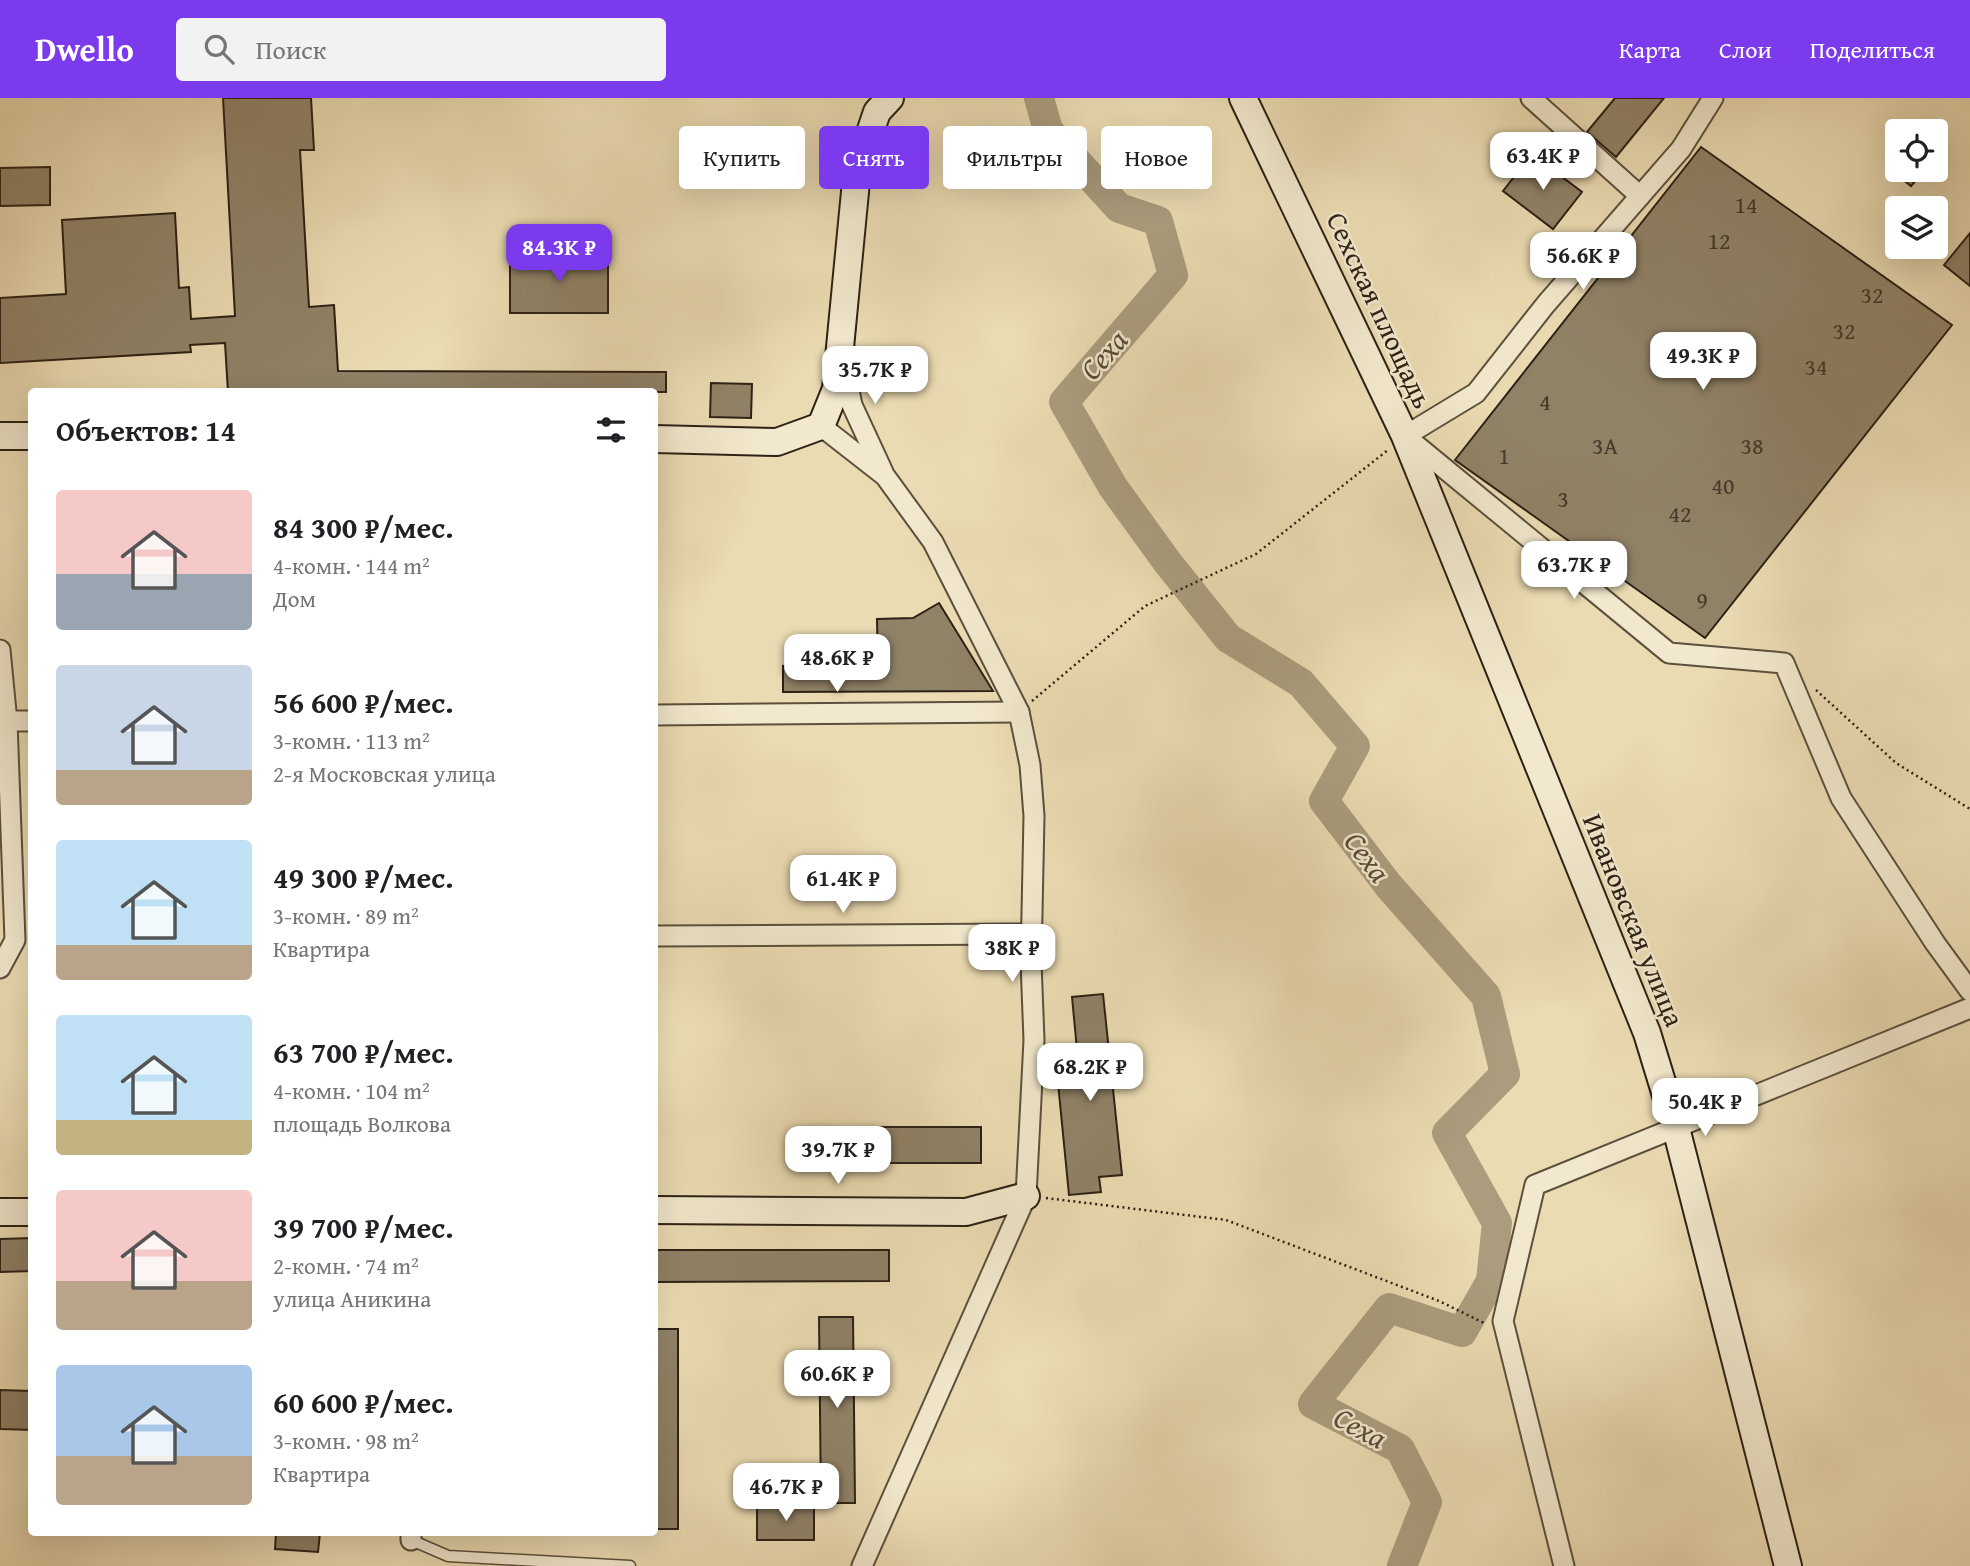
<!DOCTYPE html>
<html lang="ru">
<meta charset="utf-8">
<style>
:root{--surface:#fff;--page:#f2f2f2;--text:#202124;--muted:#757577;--accent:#7c3aed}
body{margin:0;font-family:"Gentium Book Plus",serif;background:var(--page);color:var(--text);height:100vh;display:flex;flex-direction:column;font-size:26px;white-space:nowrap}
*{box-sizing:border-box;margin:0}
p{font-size:23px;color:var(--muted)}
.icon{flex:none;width:38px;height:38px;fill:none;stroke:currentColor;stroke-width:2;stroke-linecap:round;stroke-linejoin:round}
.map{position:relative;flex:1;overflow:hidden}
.details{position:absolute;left:28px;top:290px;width:630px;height:1148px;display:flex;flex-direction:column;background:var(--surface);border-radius:7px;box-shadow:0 7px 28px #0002}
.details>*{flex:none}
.hud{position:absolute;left:679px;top:28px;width:665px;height:63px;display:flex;gap:14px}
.fabs{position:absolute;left:1885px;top:21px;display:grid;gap:14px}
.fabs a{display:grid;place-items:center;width:63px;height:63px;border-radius:7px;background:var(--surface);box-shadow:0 7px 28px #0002;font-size:35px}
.price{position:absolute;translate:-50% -60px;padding:0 16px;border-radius:14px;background:#fff;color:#222;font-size:23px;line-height:46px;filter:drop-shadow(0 2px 4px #0008)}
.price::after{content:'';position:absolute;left:50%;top:42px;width:21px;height:16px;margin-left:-10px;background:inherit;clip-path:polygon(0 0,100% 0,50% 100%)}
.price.selected{background:var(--accent);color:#fff}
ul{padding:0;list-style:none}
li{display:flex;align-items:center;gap:21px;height:175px;padding:0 28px}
li span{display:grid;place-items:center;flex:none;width:196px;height:140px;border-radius:7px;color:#555}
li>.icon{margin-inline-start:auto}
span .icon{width:84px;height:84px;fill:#fffc;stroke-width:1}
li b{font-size:30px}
h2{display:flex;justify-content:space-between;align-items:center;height:84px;padding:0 28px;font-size:30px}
.pill{padding:0 24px;border-radius:7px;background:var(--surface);box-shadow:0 7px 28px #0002;font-size:24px;line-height:63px}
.pill.selected{background:var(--accent);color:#fff}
header{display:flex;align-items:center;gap:42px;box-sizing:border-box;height:98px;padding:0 35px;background:var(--accent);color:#fff}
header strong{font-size:33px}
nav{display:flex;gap:38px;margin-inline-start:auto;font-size:24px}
.search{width:490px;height:63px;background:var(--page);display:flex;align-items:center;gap:18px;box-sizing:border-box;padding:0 24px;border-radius:7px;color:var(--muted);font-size:26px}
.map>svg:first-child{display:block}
</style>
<header>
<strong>Dwello</strong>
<div class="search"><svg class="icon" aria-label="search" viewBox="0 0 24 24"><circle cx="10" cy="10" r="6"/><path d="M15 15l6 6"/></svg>Поиск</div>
<nav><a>Карта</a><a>Слои</a><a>Поделиться</a></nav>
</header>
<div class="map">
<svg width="1970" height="1468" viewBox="0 0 1970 1468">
<rect width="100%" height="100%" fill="#ebdbb2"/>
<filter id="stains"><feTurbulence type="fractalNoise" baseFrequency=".00286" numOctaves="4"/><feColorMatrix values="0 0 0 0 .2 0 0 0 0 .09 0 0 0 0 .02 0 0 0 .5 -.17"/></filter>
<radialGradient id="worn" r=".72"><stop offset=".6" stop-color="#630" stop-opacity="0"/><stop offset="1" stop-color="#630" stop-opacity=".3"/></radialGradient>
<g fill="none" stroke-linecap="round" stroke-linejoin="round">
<path stroke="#aa9c7d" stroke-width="30" d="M1039 0 1048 32 1119 110 1158 123 1173 177 1064 304 1113 389 1168 465 1228 540 1301 585 1355 648 1324 703 1388 787 1486 898 1505 976 1447 1035 1497 1125 1491 1183 1462 1234 1389 1210 1313 1306 1400 1351 1427 1404 1402 1468"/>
</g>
<g fill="#908267" stroke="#2d2115" stroke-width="2">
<path d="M223 0H311L314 52H300L309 209 334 207 338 273 666 274V294H228L225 245 190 247 191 254 0 265V200L66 196 62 122 175 115 179 190 189 189 191 221 235 218Z"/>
<path d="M1615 0H1664L1616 59 1587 34Z"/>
<path d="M1701 49 1952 227 1705 540 1455 362Z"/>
<path d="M1532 56 1582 94 1553 131 1503 93Z"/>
<path d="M50 69V107L0 108V70Z"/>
<path d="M1891 72H1925L1911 88Z"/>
<path d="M1970 135V188L1944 167Z"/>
<rect x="510" y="158" width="98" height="57"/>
<path d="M711 285 752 286 751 320 710 319Z"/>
<path d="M939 505 993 593 783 594V568L792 567 791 551H818L819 567H878L877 521 913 520Z"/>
<path d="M1103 896 1122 1077 1099 1079 1101 1094 1069 1097 1058 985 1080 983 1072 899Z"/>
<rect x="877" y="1029" width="104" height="36"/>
<path d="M32 1140V1173L0 1174V1141Z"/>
<path d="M654 1152H889V1183L654 1184Z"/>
<path d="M819 1219H853L855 1405H821Z"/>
<rect x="654" y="1231" width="24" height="200"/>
<path d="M0 1292 32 1293V1332L0 1331Z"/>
<rect x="757" y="1407" width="57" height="35"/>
<path d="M276 1435H320L318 1454 275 1451Z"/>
</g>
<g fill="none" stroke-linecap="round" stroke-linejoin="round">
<g stroke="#5c503c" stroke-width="13">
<path id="lane" d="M411 1442 448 1458 630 1468"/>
</g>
<g stroke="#5c503c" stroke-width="23">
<g id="street">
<path d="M1531 0 1640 98"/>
<path d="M1713 0 1681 51 1546 206 1476 295 1405 338 1669 555 1784 565 1841 700 1935 845 1970 893"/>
<path d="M844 268 852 307 883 374"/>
<path d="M821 328 885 378 933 444 1019 614 1030 667 1034 718 1031 864 1034 942 1026 1098 862 1468"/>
<path d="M0 552 7 624 15 842 0 870"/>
<path d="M654 617 1019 614"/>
<path d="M0 623H32"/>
<path d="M654 838 1032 836"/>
<path d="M411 1442V1435"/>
<path d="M1564 1468 1503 1223 1535 1087 1970 910"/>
</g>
</g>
<g stroke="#2d2115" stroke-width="30">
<g id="secondary">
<path d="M1243 0 1405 338 1647 935 1676 1030 1788 1468"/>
<path d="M0 338H32"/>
<path d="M654 341 777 344 821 328 836 291 857 73 877 14 890 0"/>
<path d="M654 1112 966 1114 1026 1098"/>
<path d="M0 1114H32"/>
</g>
</g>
<g stroke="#2d2115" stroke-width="2.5" stroke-dasharray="2 3.5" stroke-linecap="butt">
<path d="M1816 592 1896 665 1970 711"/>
<path d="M1032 603 1145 508 1256 456 1388 352"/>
<path d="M1046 1100 1226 1122 1439 1203 1484 1225"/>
</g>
<use href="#lane" stroke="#f2e8cd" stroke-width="10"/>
<use href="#street" stroke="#f2e8cd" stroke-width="19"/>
<use href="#secondary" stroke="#f2e8cd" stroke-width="26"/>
</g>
<g text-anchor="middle" stroke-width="5" stroke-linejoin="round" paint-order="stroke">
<g font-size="24" fill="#46392a">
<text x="1746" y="115">14</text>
<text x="1719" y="151">12</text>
<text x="1872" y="205">32</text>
<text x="1844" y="241">32</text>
<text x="1816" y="277">34</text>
<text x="1545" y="312">4</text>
<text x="1605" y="356">3А</text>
<text x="1752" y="356">38</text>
<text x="1504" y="366">1</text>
<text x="1723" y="396">40</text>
<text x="1563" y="409">3</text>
<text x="1680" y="424">42</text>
<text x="1702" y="510">9</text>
</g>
<g font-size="28" fill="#2d2115" stroke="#f2e8cd">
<text transform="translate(1380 212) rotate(65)" y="10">Сехская площадь</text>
<text transform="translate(1634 822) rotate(68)" y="10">Ивановская улица</text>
</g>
<g font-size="30" font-style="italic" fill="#594c39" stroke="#f2e8cd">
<text transform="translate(1104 257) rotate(-49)" y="10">Сеха</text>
<text transform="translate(1367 759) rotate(53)" y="10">Сеха</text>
<text transform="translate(1360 1330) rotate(28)" y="10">Сеха</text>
</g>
</g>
<rect width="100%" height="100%" filter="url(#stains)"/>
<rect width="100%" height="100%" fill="url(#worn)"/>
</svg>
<div class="fabs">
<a><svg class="icon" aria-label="locate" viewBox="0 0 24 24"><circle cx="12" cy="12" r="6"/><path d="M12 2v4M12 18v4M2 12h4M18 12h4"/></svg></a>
<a><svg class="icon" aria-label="layers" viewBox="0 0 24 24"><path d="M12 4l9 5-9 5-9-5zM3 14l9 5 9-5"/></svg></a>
</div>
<b class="price" style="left:1543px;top:94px">63.4K ₽</b>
<b class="price selected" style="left:559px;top:186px">84.3K ₽</b>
<b class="price" style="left:1583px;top:194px">56.6K ₽</b>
<b class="price" style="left:1703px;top:294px">49.3K ₽</b>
<b class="price" style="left:875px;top:308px">35.7K ₽</b>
<b class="price" style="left:1574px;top:503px">63.7K ₽</b>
<b class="price" style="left:837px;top:596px">48.6K ₽</b>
<b class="price" style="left:843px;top:817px">61.4K ₽</b>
<b class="price" style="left:1012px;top:886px">38K ₽</b>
<b class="price" style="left:1090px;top:1005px">68.2K ₽</b>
<b class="price" style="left:1705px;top:1040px">50.4K ₽</b>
<b class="price" style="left:838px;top:1088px">39.7K ₽</b>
<b class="price" style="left:837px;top:1312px">60.6K ₽</b>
<b class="price" style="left:786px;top:1425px">46.7K ₽</b>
<div class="hud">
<a class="pill">Купить</a>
<a class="pill selected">Снять</a>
<a class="pill">Фильтры</a>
<a class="pill">Новое</a>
</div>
<section class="details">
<h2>Объектов: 14<svg class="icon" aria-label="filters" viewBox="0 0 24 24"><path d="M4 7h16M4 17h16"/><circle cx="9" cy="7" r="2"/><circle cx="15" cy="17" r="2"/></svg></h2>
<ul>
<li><span style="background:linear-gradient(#f6c9c9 60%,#9aa5b1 0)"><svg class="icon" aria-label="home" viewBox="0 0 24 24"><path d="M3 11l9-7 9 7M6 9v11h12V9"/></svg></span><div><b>84 300 ₽/мес.</b><p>4-комн. · 144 m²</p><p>Дом</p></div></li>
<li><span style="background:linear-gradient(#c9d6e8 75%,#b9a48a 0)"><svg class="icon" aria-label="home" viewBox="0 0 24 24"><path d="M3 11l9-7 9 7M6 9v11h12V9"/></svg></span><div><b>56 600 ₽/мес.</b><p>3-комн. · 113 m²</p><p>2-я Московская улица</p></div></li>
<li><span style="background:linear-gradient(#bfe0f5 75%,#b9a48a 0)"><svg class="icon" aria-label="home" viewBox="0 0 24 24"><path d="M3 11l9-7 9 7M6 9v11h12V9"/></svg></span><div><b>49 300 ₽/мес.</b><p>3-комн. · 89 m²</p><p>Квартира</p></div></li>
<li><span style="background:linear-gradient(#bfe0f5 75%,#c2b280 0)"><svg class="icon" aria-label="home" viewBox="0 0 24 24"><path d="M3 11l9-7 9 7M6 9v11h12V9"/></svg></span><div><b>63 700 ₽/мес.</b><p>4-комн. · 104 m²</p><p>площадь Волкова</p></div></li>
<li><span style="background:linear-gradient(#f6c9c9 65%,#b9a48a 0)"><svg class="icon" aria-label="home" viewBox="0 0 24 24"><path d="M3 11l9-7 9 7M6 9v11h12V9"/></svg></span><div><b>39 700 ₽/мес.</b><p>2-комн. · 74 m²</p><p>улица Аникина</p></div></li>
<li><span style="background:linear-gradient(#a9c7e8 65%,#b9a48a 0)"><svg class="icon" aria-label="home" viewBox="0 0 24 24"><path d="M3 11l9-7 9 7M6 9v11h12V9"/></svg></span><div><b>60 600 ₽/мес.</b><p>3-комн. · 98 m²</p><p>Квартира</p></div></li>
</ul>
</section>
</div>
